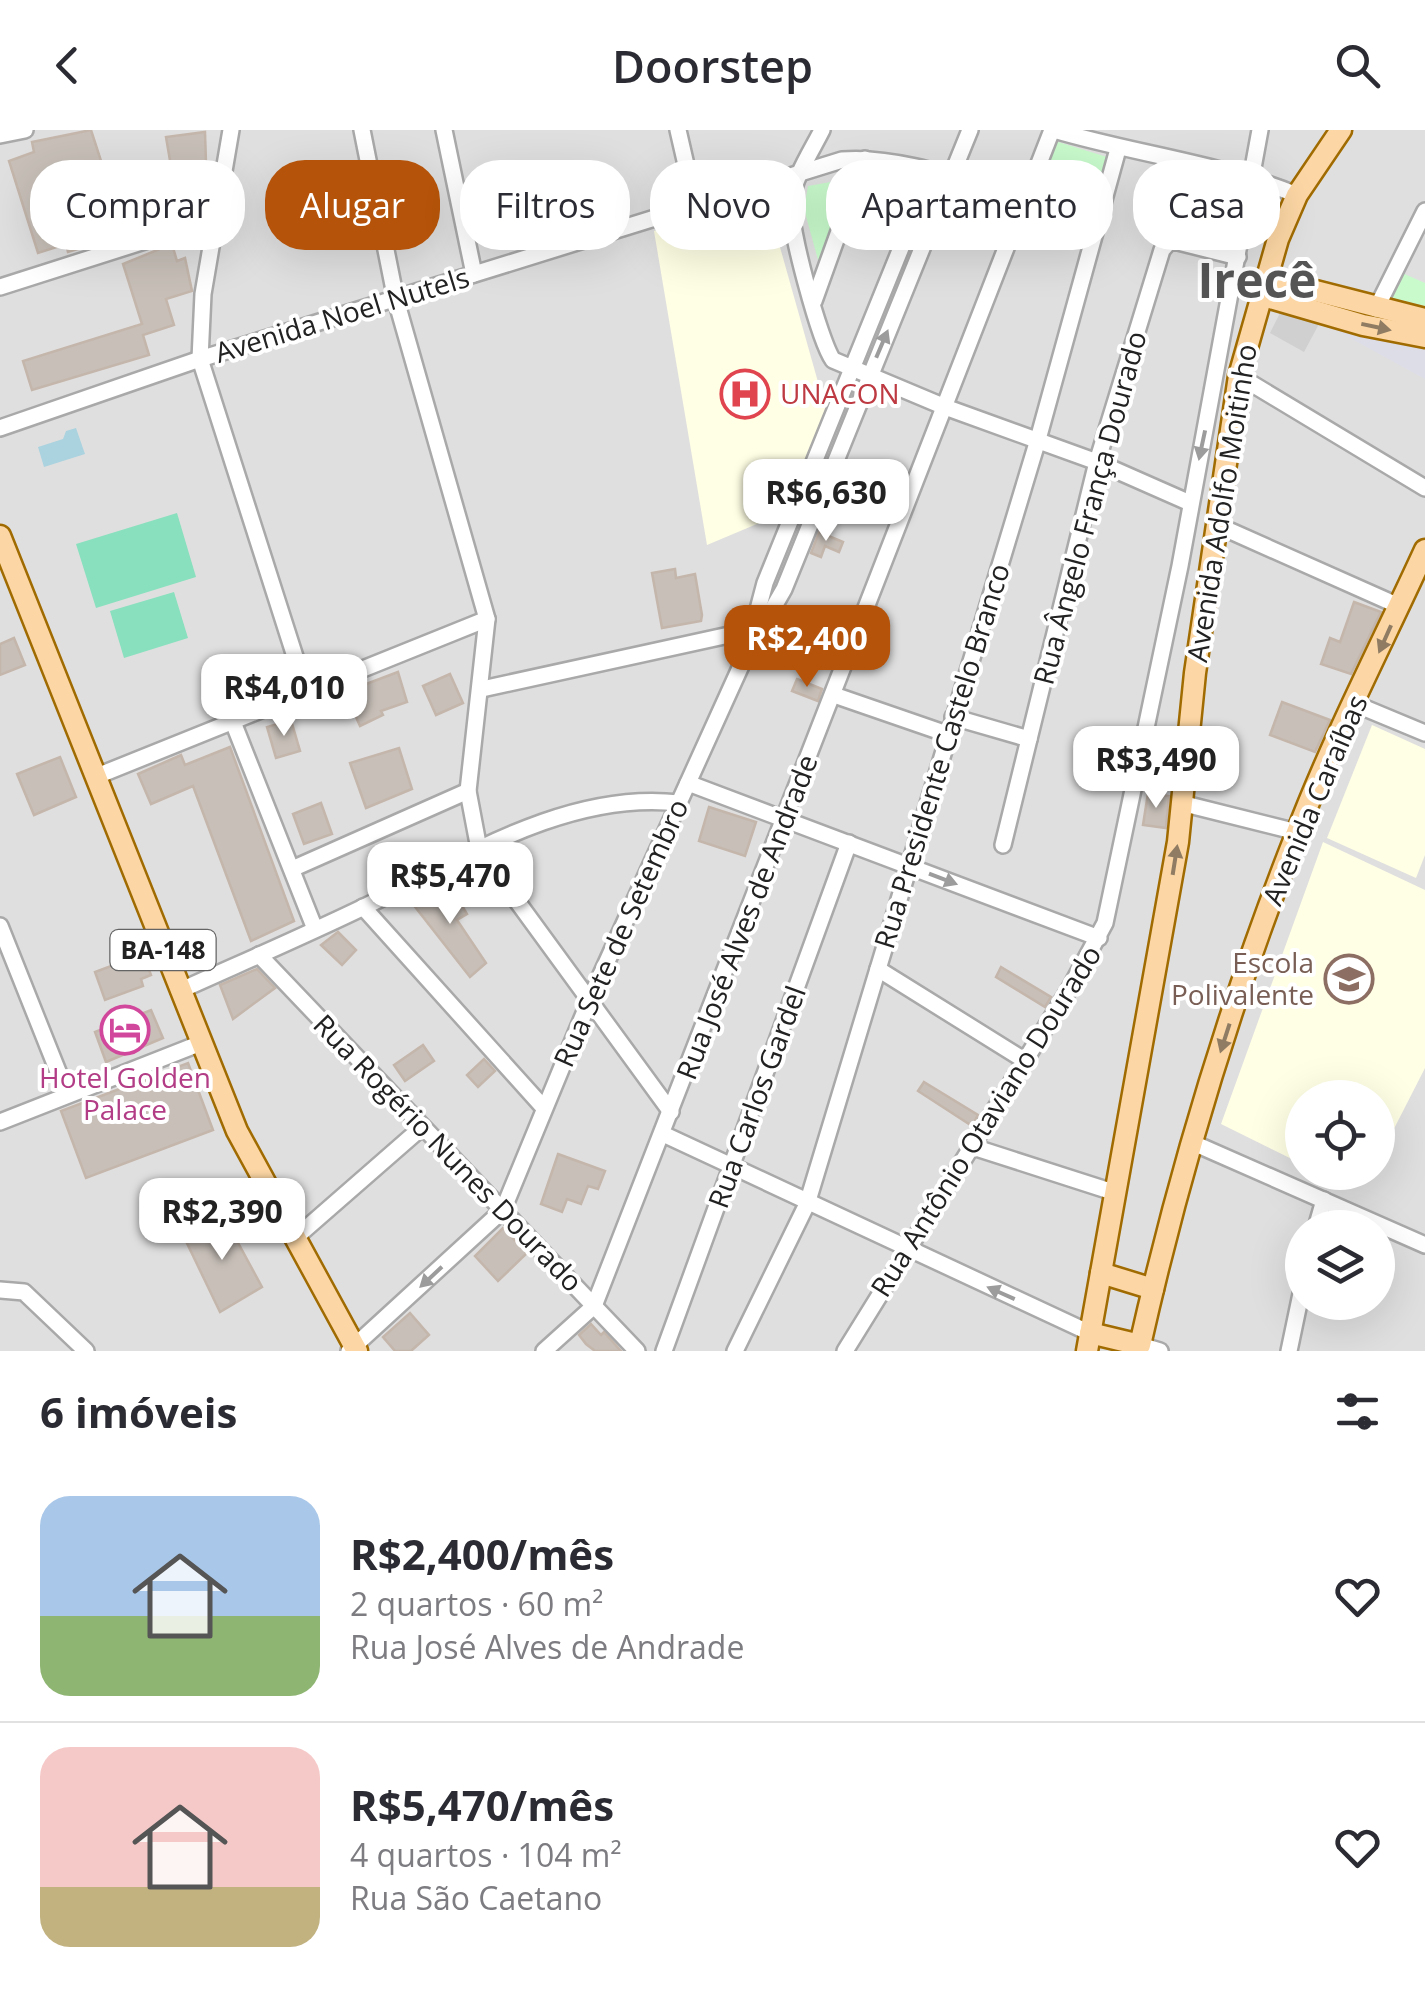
<!DOCTYPE html>
<html lang="pt">
<meta charset="utf-8">
<style>
:root{--surface:#fff;--page:#f2f2f3;--text:#2b2b33;--muted:#7c7c81;--line:#e1e1e2;--accent:#b45309}
body{margin:0;font-family:"Open Sans",sans-serif;background:var(--page);color:var(--text);height:100vh;display:flex;flex-direction:column;font-size:38px;white-space:nowrap}
*{box-sizing:border-box;margin:0}
p{font-size:32px;color:var(--muted)}
.icon{flex:none;width:55px;height:55px;fill:none;stroke:currentColor;stroke-width:2;stroke-linecap:round;stroke-linejoin:round}
.map{position:relative;height:1221px;overflow:hidden}
.side{display:flex;flex-direction:column;background:var(--surface);flex:1}
.side>*{flex:none}
.banner{position:absolute;left:30px;top:30px;width:1365px;height:90px;display:flex;gap:20px}
.fabs{position:absolute;left:1285px;top:950px;display:grid;gap:20px}
.fabs a{display:grid;place-items:center;width:110px;height:110px;border-radius:50%;background:var(--surface);box-shadow:0 10px 40px #0002;font-size:50px}
.price{position:absolute;translate:-50% -85px;padding:0 22px;border-radius:20px;background:#fff;color:#222;font-size:32px;line-height:65px;filter:drop-shadow(0 2px 5px #0008)}
.price::after{content:'';position:absolute;left:50%;top:60px;width:30px;height:22px;margin-left:-15px;background:inherit;clip-path:polygon(0 0,100% 0,50% 100%)}
.price.current{background:var(--accent);color:#fff}
ul{padding:0;list-style:none}
li{display:flex;align-items:center;gap:30px;height:250px;padding:0 40px}
li+li{border-top:2px solid var(--line)}
li span{display:grid;place-items:center;flex:none;width:280px;height:200px;border-radius:30px;color:#555}
li>.icon{margin-inline-start:auto}
span .icon{width:120px;height:120px;fill:#fffc;stroke-width:1}
li b{font-size:42px}
h2{display:flex;justify-content:space-between;align-items:center;height:120px;padding:0 40px;font-size:42px}
.chip{padding:0 35px;border-radius:40px;background:var(--surface);box-shadow:0 10px 40px #0002;font-size:35px;line-height:90px}
.chip.current{background:var(--accent);color:#fff}
header{display:flex;justify-content:space-between;align-items:center;height:130px;padding:0 40px;background:var(--surface);font-size:45px;font-weight:600}
.map>svg:first-child{display:block}
</style>
<header><svg class="icon" aria-label="back" viewBox="0 0 24 24"><path d="M15 5l-7 7 7 7"/></svg>Doorstep<svg class="icon" aria-label="search" viewBox="0 0 24 24"><circle cx="10" cy="10" r="6"/><path d="M15 15l6 6"/></svg></header>
<div class="map">
<svg width="1425" height="1221" viewBox="0 0 1425 1221">
<rect width="100%" height="100%" fill="#f2efe9"/>
<path fill="#e0dfdf" fill-rule="evenodd" d="M0 0H1425V1221H0ZM1302 968H1378V1042H1302ZM1302 1098H1378V1172H1302Z"/>
<g fill="#ffffe5">
<path d="M765 64 827 284 781 384 707 415 654 101Z"/>
<path d="M1372 595 1425 619V725L1416 748 1327 708Z"/>
<path d="M1323 712 1425 760V938L1378 1030V968H1302V1034L1221 994Z"/>
</g>
<path fill="#d0d0d0" d="M1285 173 1320 192 1304 222 1270 203Z"/>
<g fill="#c8facc">
<path d="M1055 11 1107 27 1096 67 1043 51Z"/>
<path d="M853 48 820 137 804 79 808 56Z"/>
<path d="M1400 142 1425 153V176L1388 167Z"/>
</g>
<g fill="#88e0be">
<path d="M177 383 196 447 96 478 76 414Z"/>
<path d="M174 462 188 508 124 528 110 481Z"/>
</g>
<path fill="#dddde8" d="M1319 191 1425 215V249Z"/>
<path fill="#aad3df" d="M76 298 85 324 44 337 38 317 63 309 66 301Z"/>
<g fill="#c7bfb8" stroke="#c4b6ab" stroke-width="2.5">
<path d="M91 0 125 105 68 122 66 114 38 123 9 31 34 22 32 12Z"/>
<path d="M205 2 207 63 176 66 166 7Z"/>
<path d="M172 114 177 131 185 128 192 161 166 169 174 195 143 205 149 225 32 260 23 231 142 194 123 134Z"/>
<path d="M819 402 843 412 839 422 825 416 821 427 811 423Z"/>
<path d="M675 439 676 448 695 444 702 485 701 491 662 498 652 443Z"/>
<path d="M1354 472 1381 482 1351 544 1321 534 1330 508 1340 512Z"/>
<path d="M14 508 25 535 0 545V514Z"/>
<path d="M398 542 407 572 381 581 383 585 360 596 345 562Z"/>
<path d="M450 544 463 573 436 585 423 556Z"/>
<path d="M797 549 822 559 818 571 792 561Z"/>
<path d="M1282 572 1330 590 1315 622 1270 605Z"/>
<path d="M291 590 300 621 276 628 267 597Z"/>
<path d="M230 617 294 791 251 811 193 656 151 674 138 644 181 625 185 635Z"/>
<path d="M399 618 412 659 366 678 350 633Z"/>
<path d="M60 627 76 667 34 685 17 644Z"/>
<path d="M1148 663 1169 666 1166 698 1143 695Z"/>
<path d="M321 673 332 704 304 714 293 684Z"/>
<path d="M709 677 756 692 745 726 699 711Z"/>
<path d="M450 755 467 784 457 790 486 833 470 847 412 773Z"/>
<path d="M338 802 356 820 342 835 321 815Z"/>
<path d="M143 824 151 845 141 849 143 856 105 870 95 842Z"/>
<path d="M1001 837 1051 867 1045 877 996 847Z"/>
<path d="M257 839 275 858 233 889 220 855Z"/>
<path d="M151 880 163 908 106 932 95 902Z"/>
<path d="M423 915 434 931 405 951 394 935Z"/>
<path d="M484 929 495 941 478 957 467 945Z"/>
<path d="M188 933 213 1000 86 1048 61 981Z"/>
<path d="M924 952 978 985 972 996 918 961Z"/>
<path d="M558 1024 605 1041 598 1059 588 1056 581 1074 567 1069 562 1082 541 1074Z"/>
<path d="M223 1085 262 1157 220 1182 184 1107Z"/>
<path d="M503 1098 527 1123 498 1151 475 1126Z"/>
<path d="M410 1183 429 1205 411 1221H395L383 1207Z"/>
<path d="M591 1194 601 1205 604 1202 621 1221H595L586 1214 579 1205Z"/>
</g>
<g fill="none" stroke-linecap="round" stroke-linejoin="round">
<g stroke="#a9a9a9" stroke-width="20">
<g id="minor">
<path d="M231 0 203 164 200 229 306 561"/>
<path d="M362 0 396 170 487 489 468 661 479 719 671 982"/>
<path d="M444 0 474 144"/>
<path d="M678 0 695 74"/>
<path d="M822 0C811 22 794 47 791 72 788 95 820 212 833 230L945 277 1097 332 1190 373"/>
<path d="M1054 0C1135 24 1219 33 1297 65"/>
<path d="M0 5 25 0"/>
<path d="M1030 59 1103 82"/>
<path d="M0 157 217 88"/>
<path d="M814 171 865 29"/>
<path d="M1376 179 1425 81"/>
<path d="M1239 246 1425 358"/>
<path d="M0 298 200 229 842 30C900 25 970 53 1026 69"/>
<path d="M1217 395 1399 476"/>
<path d="M751 506 765 453 931 44"/>
<path d="M482 559 761 498"/>
<path d="M834 565 947 604"/>
<path d="M1355 574 1425 603"/>
<path d="M953 587 1029 609"/>
<path d="M233 592 315 799"/>
<path d="M97 646 487 489"/>
<path d="M688 653 1099 808"/>
<path d="M1181 673 1297 702"/>
<path d="M1003 715 1097 332 1162 120 1169 112H1178L1238 127"/>
<path d="M292 739 468 661"/>
<path d="M363 777 543 977"/>
<path d="M0 796 67 964"/>
<path d="M259 825 637 1221"/>
<path d="M878 839 1024 930"/>
<path d="M179 861C241 833 304 806 366 776 462 729 568 660 679 673"/>
<path d="M0 992 201 913"/>
<path d="M663 1004 1090 1203"/>
<path d="M1191 1012 1425 1115"/>
<path d="M970 1016 1113 1062"/>
<path d="M1316 1098 1324 1070"/>
<path d="M294 1109 420 999"/>
<path d="M0 1160 24 1162 86 1221"/>
<path d="M1140 1215 1160 1221"/>
<path d="M349 1221 503 1080 590 869 745 527 784 459 970 0"/>
<path d="M544 1221 594 1176 1052 0"/>
<path d="M664 1221 849 713"/>
<path d="M735 1221 807 1074 1037 313 1118 19"/>
<path d="M845 1221 1070 858 1105 793 1180 436 1260 0"/>
<path d="M1289 1221 1302 1159"/>
</g>
</g>
<g stroke="#a06b00" stroke-width="25">
<g id="major">
<path d="M1265 148 1425 189"/>
<path d="M1260 165 1363 195 1425 207"/>
<path d="M0 406 237 1001 357 1221"/>
<path d="M1139 639 1183 647"/>
<path d="M1101 1143 1153 1159"/>
<path d="M1090 1203 1140 1215C1179 1042 1231 870 1296 705 1333 608 1382 514 1425 420"/>
<path d="M1087 1221 1178 712 1195 543 1239 246 1278 109 1297 65 1341 0"/>
</g>
</g>
<use href="#minor" stroke="#fff" stroke-width="15"/>
<use href="#major" stroke="#fcd6a4" stroke-width="20"/>
</g>
<defs><path id="oneway-solid" d="M-6-.8H1V-3.2L6.5 0L1 3.2V.8H-6Z" transform="scale(2.5)"/></defs>
<g fill="#8f7c63">
<use href="#oneway-solid" transform="translate(1376 197) rotate(12)"/>
<use href="#oneway-solid" transform="translate(1385 509) rotate(114)"/>
<use href="#oneway-solid" transform="translate(1175 730) rotate(-81)"/>
<use href="#oneway-solid" transform="translate(1225 908) rotate(108)"/>
</g>
<g fill="#9c9c9c">
<use href="#oneway-solid" transform="translate(882 214) rotate(-67)"/>
<use href="#oneway-solid" transform="translate(1202 315) rotate(102)"/>
<use href="#oneway-solid" transform="translate(943 749) rotate(21)"/>
<use href="#oneway-solid" transform="translate(431 1147) rotate(137)"/>
<use href="#oneway-solid" transform="translate(1001 1163) rotate(-156)"/>
</g>
<defs>
<g id="hospital-ring" transform="scale(2.5)"><circle r="9.5" fill="#fff" stroke="#e0444e" stroke-width="1.5"/><path d="M-5-5h3v3.5h4V-5h3V5h-3V1.5h-4V5h-3Z" fill="#e0444e"/></g>
<g id="school-ring" transform="scale(2.5)"><circle r="9.5" fill="#fff" stroke="#8d6e63" stroke-width="1.5"/><path d="M0-5L7-2L0 1L-7-2ZM-4 1L0 2.5L4 1V4Q0 6-4 4Z" fill="#8d6e63"/></g>
<g id="hotel-ring" transform="scale(2.5)"><circle r="9.5" fill="#fff" stroke="#d1479c" stroke-width="1.5"/><path d="M-6-4.5h1.5V1H6V5H4.5V3h-9V5H-6ZM-4 0a1.8 1.8 0 1 1 3.6 0ZM.5 0V-2.5h3Q6-2.5 6 0Z" fill="#d1479c"/></g>
</defs>
<g fill-rule="evenodd">
<use href="#hospital-ring" x="745" y="264"/>
<use href="#school-ring" x="1349" y="849"/>
<use href="#hotel-ring" x="125" y="900"/>
</g>
<g text-anchor="middle" stroke-width="8" stroke-linejoin="round" paint-order="stroke">
<rect fill="#fff" stroke="#646464" stroke-width="2.5" x="110.5" y="800" width="105" height="40" rx="8"/>
<g font-size="25" font-weight="bold" fill="#222">
<text x="163" y="829">BA-148</text>
</g>
<g font-size="28" fill="#222" stroke="#fff">
<text transform="translate(342 185) rotate(-17)" y="10">Avenida Noel Nutels</text>
<text transform="translate(1222 373) rotate(-81)" y="10">Avenida Adolfo Moitinho</text>
<text transform="translate(1090 378) rotate(-75)" y="10">Rua Ângelo França Dourado</text>
<text transform="translate(942 626) rotate(-73)" y="10">Rua Presidente Castelo Branco</text>
<text transform="translate(1315 670) rotate(-67)" y="10">Avenida Caraíbas</text>
<text transform="translate(747 787) rotate(-69)" y="10">Rua José Alves de Andrade</text>
<text transform="translate(621 803) rotate(-66)" y="10">Rua Sete de Setembro</text>
<text transform="translate(757 967) rotate(-70)" y="10">Rua Carlos Gardel</text>
<text transform="translate(986 991) rotate(-58)" y="10">Rua Antônio Otaviano Dourado</text>
<text transform="translate(448 1023) rotate(46)" y="10">Rua Rogério Nunes Dourado</text>
</g>
<g font-size="28" fill="#be3a42" stroke="#fff" text-anchor="start">
<text x="780" y="274">UNACON</text>
</g>
<g font-size="28" fill="#785e54" stroke="#fff" text-anchor="end">
<text x="1314" y="843">Escola<tspan x="1314" dy="32">Polivalente</tspan></text>
</g>
<g font-size="28" fill="#b23c85" stroke="#fff">
<text x="125" y="958">Hotel Golden<tspan x="125" dy="32">Palace</tspan></text>
</g>
<g font-size="48" font-weight="bold" fill="#555" stroke="#fff">
<text x="1257" y="168">Irecê</text>
</g>
</g>
</svg>
<div class="fabs">
<a><svg class="icon" aria-label="locate" viewBox="0 0 24 24"><circle cx="12" cy="12" r="6"/><path d="M12 2v4M12 18v4M2 12h4M18 12h4"/></svg></a>
<a><svg class="icon" aria-label="layers" viewBox="0 0 24 24"><path d="M12 4l9 5-9 5-9-5zM3 14l9 5 9-5"/></svg></a>
</div>
<b class="price" style="left:826px;top:414px">R$6,630</b>
<b class="price current" style="left:807px;top:560px">R$2,400</b>
<b class="price" style="left:284px;top:609px">R$4,010</b>
<b class="price" style="left:1156px;top:681px">R$3,490</b>
<b class="price" style="left:450px;top:797px">R$5,470</b>
<b class="price" style="left:222px;top:1133px">R$2,390</b>
<div class="banner">
<a class="chip">Comprar</a>
<a class="chip current">Alugar</a>
<a class="chip">Filtros</a>
<a class="chip">Novo</a>
<a class="chip">Apartamento</a>
<a class="chip">Casa</a>
</div>
</div>
<section class="side">
<h2>6 imóveis<svg class="icon" aria-label="filters" viewBox="0 0 24 24"><path d="M4 7h16M4 17h16"/><circle cx="9" cy="7" r="2"/><circle cx="15" cy="17" r="2"/></svg></h2>
<ul>
<li><span style="background:linear-gradient(#a9c7e8 60%,#8fb573 0)"><svg class="icon" aria-label="home" viewBox="0 0 24 24"><path d="M3 11l9-7 9 7M6 9v11h12V9"/></svg></span><div><b>R$2,400/mês</b><p>2 quartos · 60 m²</p><p>Rua José Alves de Andrade</p></div><svg class="icon" aria-label="heart" viewBox="0 0 24 24"><path d="M12 20l-8-8c-3-5 5-10 8-4 3-6 11-1 8 4z"/></svg></li>
<li><span style="background:linear-gradient(#f6c9c9 70%,#c2b280 0)"><svg class="icon" aria-label="home" viewBox="0 0 24 24"><path d="M3 11l9-7 9 7M6 9v11h12V9"/></svg></span><div><b>R$5,470/mês</b><p>4 quartos · 104 m²</p><p>Rua São Caetano</p></div><svg class="icon" aria-label="heart" viewBox="0 0 24 24"><path d="M12 20l-8-8c-3-5 5-10 8-4 3-6 11-1 8 4z"/></svg></li>
</ul>
</section>
